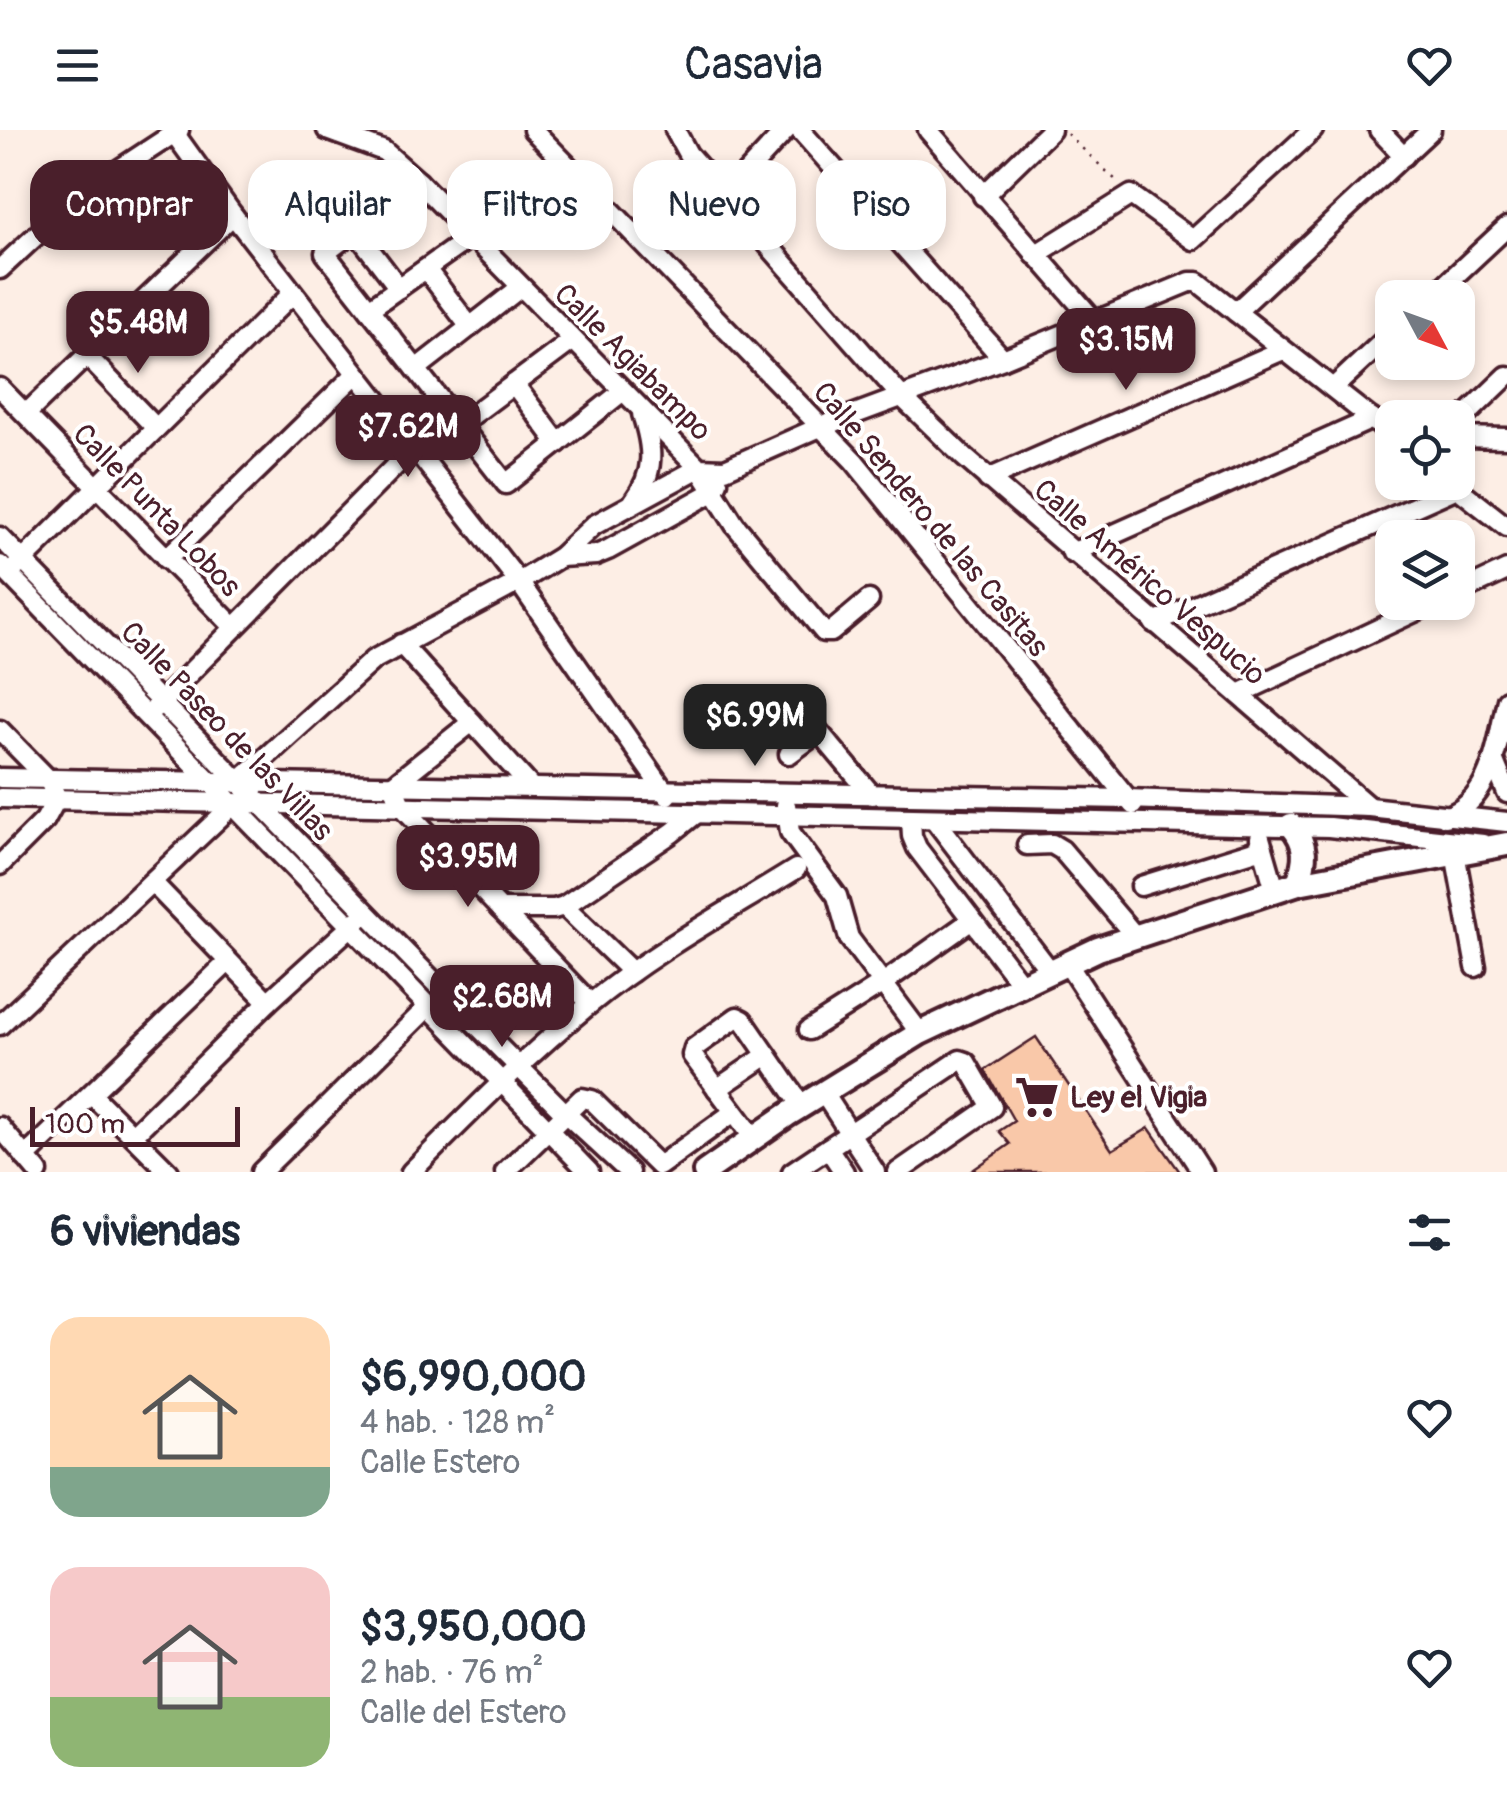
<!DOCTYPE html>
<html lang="es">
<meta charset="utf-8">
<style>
:root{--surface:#fff;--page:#f2f2f3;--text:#1f2937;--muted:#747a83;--accent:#4a1f2b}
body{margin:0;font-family:Pangolin,sans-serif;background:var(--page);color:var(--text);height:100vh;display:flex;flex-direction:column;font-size:38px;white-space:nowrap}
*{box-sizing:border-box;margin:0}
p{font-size:32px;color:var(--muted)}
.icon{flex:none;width:55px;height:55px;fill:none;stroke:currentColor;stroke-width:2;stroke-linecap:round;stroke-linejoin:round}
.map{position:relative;height:1042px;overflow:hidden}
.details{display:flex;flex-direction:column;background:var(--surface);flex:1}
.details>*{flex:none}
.banner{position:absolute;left:30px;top:30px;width:1000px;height:90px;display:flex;gap:20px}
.needle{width:65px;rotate:131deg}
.buttons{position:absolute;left:1375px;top:150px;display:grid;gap:20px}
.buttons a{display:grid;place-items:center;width:100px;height:100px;border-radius:20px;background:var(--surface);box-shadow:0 5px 15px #0003;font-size:50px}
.scale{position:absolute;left:30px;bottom:25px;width:210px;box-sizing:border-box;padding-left:10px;border:5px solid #4a1f2b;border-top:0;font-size:28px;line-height:35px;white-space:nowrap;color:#4a1f2b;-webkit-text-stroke:8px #fff;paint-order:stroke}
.price{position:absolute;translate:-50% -85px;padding:0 22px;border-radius:20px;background:var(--accent);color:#fff;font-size:32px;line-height:65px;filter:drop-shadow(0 2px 5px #0008)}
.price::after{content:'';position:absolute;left:50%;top:60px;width:30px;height:22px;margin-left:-15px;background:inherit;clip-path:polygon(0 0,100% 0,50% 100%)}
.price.selected{background:#222;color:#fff}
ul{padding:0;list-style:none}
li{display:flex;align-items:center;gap:30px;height:250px;padding:0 50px}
li span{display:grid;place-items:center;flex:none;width:280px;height:200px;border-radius:30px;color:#555}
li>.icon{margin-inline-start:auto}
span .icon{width:120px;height:120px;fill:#fffc;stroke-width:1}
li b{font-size:42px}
h2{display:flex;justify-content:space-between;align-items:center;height:120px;padding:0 50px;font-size:42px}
.tag{padding:0 35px;border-radius:30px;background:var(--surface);box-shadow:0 5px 15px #0003;font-size:35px;line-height:90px}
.tag.selected{background:var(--accent);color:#fff}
header{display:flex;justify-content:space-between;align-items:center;height:130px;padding:0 50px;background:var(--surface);font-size:45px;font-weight:600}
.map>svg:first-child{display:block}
</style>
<header><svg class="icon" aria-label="menu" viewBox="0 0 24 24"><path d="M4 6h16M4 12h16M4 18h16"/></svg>Casavia<svg class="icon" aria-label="heart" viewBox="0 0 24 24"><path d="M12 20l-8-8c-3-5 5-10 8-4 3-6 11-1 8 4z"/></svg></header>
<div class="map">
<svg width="1507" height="1042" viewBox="0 0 1507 1042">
<rect width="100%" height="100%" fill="#fdeee5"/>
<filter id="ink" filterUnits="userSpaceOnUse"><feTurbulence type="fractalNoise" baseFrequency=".01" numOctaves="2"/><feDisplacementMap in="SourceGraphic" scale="20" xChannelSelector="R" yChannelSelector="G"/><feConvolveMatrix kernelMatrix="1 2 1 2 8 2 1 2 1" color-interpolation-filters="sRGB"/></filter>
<g filter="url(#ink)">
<path fill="#f9c8a9" stroke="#4a1f2b" stroke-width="2.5" d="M1036 907 1112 1020 1149 998 1180 1042H970L1010 1014 999 1001 1014 991 985 940Z"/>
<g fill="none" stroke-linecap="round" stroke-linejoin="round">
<g stroke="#4a1f2b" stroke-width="25">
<g id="minor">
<path d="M172 0 233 85 519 452 667 665"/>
<path d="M327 0 384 21 419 52 699 338 735 395 824 502H831L869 470"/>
<path d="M533 0 854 331 1133 675"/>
<path d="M675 0 688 24 900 265 964 327 1369 677"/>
<path d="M800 0 1003 229"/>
<path d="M928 0 1095 192"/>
<path d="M1379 0 1404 26"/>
<path d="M314 47 399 158"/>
<path d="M419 52 325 123 506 354 623 261"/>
<path d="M725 66 786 0"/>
<path d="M983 66 1051 0"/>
<path d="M1035 125 1131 65 1193 110 1313 0"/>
<path d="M0 139 80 65 179 0"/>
<path d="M426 139 470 197"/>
<path d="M1431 168 1507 97"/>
<path d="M369 179 472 106"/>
<path d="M1236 182 1431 0"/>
<path d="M87 226 156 298"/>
<path d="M416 239 521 157"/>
<path d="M514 254 558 313"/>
<path d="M0 258 234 497"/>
<path d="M1333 258 1392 203"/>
<path d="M26 284 233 85"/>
<path d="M1458 293 1507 246"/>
<path d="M459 295 573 210"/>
<path d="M1458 307 1507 308"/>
<path d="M988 349 1283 220"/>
<path d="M1451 353 1507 397"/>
<path d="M633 372C656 342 653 318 642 284"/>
<path d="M0 407 443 861 561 979 629 1042"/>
<path d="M1072 423 1372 289"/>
<path d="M560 427 596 425 608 420 713 362 718 352"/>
<path d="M166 429 356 244"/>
<path d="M0 435 589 1042"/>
<path d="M16 437 293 163"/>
<path d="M1458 463 1507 440"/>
<path d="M1154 493 1457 358"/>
<path d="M401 514 532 658"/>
<path d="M1239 564 1436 472"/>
<path d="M155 578 413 318"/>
<path d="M472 592 393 655 401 675 590 873"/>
<path d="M0 600 48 649 57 668 45 690 0 735"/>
<path d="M789 624 819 602 872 665"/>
<path d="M1494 631 1507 663"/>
<path d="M0 648 1127 669 1369 677 1507 692"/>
<path d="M237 653 373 530 519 452 560 427 594 395 699 338 725 339 820 297 1003 229 1190 152H1198L1392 305"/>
<path d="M0 668 1329 697 1483 714"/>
<path d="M786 675 790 702 837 766 849 808 920 903"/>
<path d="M1445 687C1493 671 1497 611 1507 570"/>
<path d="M911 689 912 706 917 718 1022 855"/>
<path d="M934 689 1050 841"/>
<path d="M1260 708 1275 760"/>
<path d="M1027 715 1052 714 1062 720 1135 806"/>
<path d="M1455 723 1476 837"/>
<path d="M152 752 268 872"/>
<path d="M1141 756 1263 718"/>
<path d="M564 776 632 842"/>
<path d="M500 779H554L564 776 672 703 697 683"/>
<path d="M1067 833 1202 1042"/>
<path d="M0 895 233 675"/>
<path d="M809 900 883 853 972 790"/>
<path d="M717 959 767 925"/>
<path d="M823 962 875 1042"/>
<path d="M91 964 169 1042"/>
<path d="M0 997 38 1042"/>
<path d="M133 1005 268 872 357 791"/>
<path d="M754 1008 692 925 694 918 737 887 743 890 802 976"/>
<path d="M828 1018 844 1042"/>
<path d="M25 1027 228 832"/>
<path d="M261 1042 427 878"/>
<path d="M411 1042C469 984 527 925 590 874 653 822 727 782 796 739"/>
<path d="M505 1042 582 968 592 970 659 1036 734 982"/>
<path d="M792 1042 960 930 966 932 992 977 898 1042"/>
</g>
</g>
<g stroke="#4a1f2b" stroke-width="30">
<g id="major">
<path d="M1291 695C1308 715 1306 729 1298 753"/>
<path d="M705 1042 787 985 920 903 1098 819 1298 753 1507 714"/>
</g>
</g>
<path stroke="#4a1f2b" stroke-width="2.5" stroke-dasharray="2.5 8" stroke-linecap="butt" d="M1067 4 1120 54"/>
<use href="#minor" stroke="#fff" stroke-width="18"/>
<use href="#major" stroke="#fff" stroke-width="22"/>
</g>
</g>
<defs>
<g id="supermarket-bare" transform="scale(3.45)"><path d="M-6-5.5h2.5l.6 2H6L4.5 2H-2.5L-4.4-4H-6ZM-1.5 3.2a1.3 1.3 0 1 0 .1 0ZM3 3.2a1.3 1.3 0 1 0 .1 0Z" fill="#4a1f2b" stroke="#fff" stroke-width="2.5" paint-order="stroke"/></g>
</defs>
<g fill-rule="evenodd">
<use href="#supermarket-bare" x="1037" y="967"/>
</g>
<g text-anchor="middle" stroke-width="8" stroke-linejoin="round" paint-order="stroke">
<g font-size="30" fill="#4a1f2b" stroke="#fff">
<text transform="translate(633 232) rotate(45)" y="10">Calle Agiabampo</text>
<text transform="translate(157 380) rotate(46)" y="10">Calle Punta Lobos</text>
<text transform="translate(931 389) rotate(50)" y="10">Calle Sendero de las Casitas</text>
<text transform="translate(1150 452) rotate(41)" y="10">Calle Américo Vespucio</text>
<text transform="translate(227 601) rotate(46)" y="10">Calle Paseo de las Villas</text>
</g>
<g font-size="30" font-weight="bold" fill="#4a1f2b" stroke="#fff" text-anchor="start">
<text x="1070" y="977">Ley el Vigia</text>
</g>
</g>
</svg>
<div class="buttons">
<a><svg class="needle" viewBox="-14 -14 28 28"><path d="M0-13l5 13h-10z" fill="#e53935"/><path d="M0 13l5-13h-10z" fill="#747a83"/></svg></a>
<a><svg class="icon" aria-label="locate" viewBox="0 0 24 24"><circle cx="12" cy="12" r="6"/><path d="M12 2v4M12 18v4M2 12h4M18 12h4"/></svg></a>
<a><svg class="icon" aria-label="layers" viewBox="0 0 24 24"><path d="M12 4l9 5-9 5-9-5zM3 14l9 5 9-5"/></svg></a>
</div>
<div class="scale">100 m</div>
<b class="price" style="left:138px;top:246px">$5.48M</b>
<b class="price" style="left:1126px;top:263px">$3.15M</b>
<b class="price" style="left:408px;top:350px">$7.62M</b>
<b class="price selected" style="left:755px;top:639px">$6.99M</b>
<b class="price" style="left:468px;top:780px">$3.95M</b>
<b class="price" style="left:502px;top:920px">$2.68M</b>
<div class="banner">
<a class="tag selected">Comprar</a>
<a class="tag">Alquilar</a>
<a class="tag">Filtros</a>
<a class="tag">Nuevo</a>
<a class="tag">Piso</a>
</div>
</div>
<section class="details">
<h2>6 viviendas<svg class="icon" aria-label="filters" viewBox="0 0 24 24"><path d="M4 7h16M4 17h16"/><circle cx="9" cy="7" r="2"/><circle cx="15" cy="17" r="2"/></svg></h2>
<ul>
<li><span style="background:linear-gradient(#ffd9b3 75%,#7fa58c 0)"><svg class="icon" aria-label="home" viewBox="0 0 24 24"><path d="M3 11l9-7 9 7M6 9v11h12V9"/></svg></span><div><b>$6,990,000</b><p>4 hab. · 128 m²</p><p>Calle Estero</p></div><svg class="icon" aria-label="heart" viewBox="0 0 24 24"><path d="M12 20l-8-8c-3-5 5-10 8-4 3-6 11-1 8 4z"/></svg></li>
<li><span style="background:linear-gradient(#f6c9c9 65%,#8fb573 0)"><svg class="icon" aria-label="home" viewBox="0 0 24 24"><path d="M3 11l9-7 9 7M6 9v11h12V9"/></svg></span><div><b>$3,950,000</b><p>2 hab. · 76 m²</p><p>Calle del Estero</p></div><svg class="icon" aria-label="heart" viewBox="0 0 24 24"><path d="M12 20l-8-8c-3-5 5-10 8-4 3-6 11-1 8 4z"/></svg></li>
</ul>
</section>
